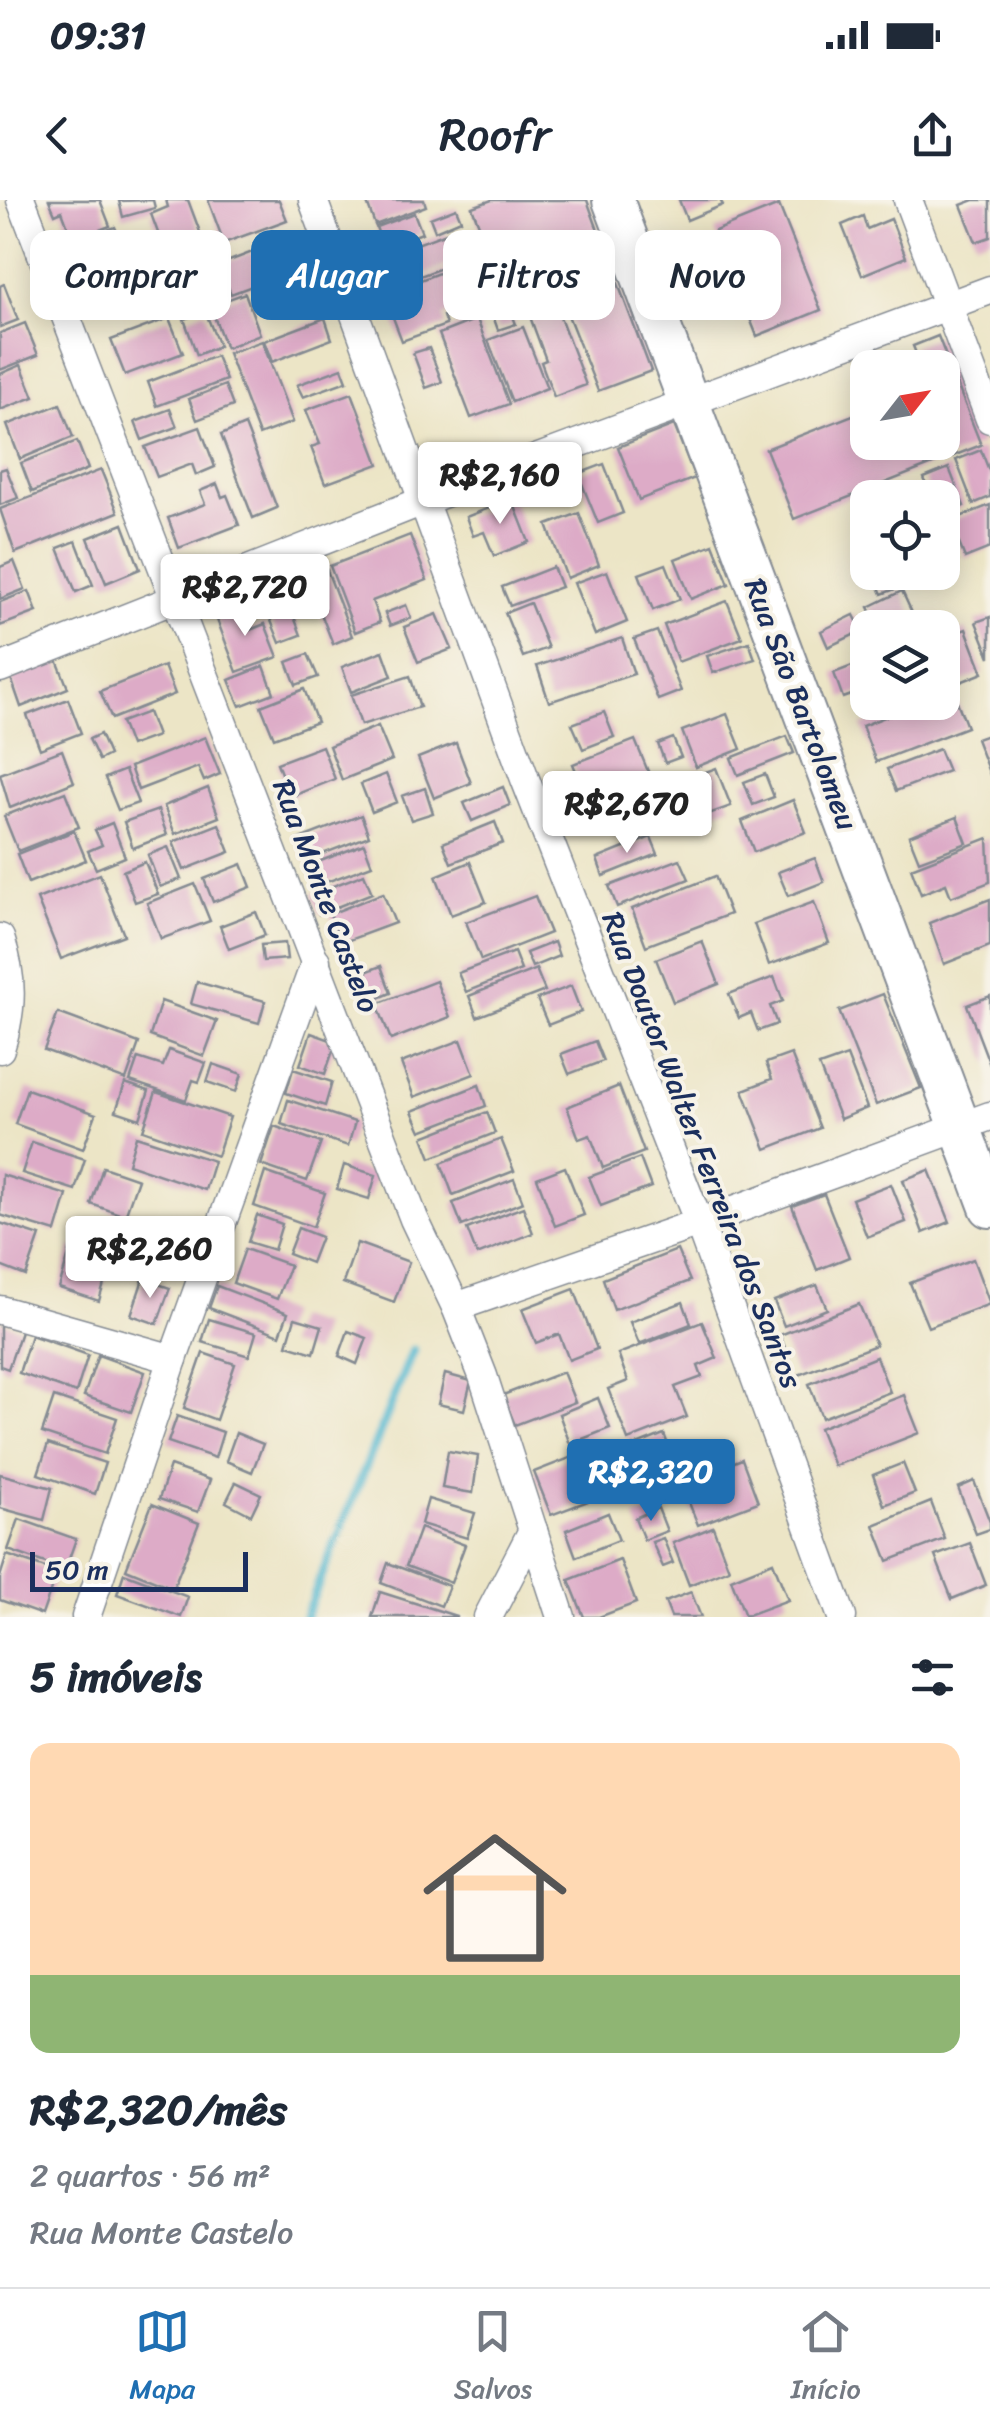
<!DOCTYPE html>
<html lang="pt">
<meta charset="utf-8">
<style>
:root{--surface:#fff;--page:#f2f2f3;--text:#1f2937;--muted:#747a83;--line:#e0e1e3;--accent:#1f6fb2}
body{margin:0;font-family:Sriracha,sans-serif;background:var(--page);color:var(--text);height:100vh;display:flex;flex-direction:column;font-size:38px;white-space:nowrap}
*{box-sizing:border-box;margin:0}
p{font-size:32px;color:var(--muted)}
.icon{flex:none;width:55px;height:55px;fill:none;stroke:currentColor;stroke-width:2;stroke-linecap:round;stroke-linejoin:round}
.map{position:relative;height:1417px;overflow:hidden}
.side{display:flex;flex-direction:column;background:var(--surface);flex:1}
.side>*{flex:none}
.top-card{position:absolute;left:30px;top:30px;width:930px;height:90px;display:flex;gap:20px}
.needle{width:65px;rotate:59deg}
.tools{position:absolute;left:850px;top:150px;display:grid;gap:20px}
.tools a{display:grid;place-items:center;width:110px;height:110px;border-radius:20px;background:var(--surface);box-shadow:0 5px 25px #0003;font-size:50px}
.scale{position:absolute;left:30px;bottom:25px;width:218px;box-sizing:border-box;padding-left:10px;border:5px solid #1b2f5e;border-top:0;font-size:28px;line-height:35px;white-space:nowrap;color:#1b2f5e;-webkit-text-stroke:8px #f7f3e8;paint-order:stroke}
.price{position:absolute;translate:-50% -85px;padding:0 22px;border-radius:10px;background:#fff;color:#222;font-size:32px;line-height:65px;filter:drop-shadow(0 2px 5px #0008)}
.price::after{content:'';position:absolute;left:50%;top:60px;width:30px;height:22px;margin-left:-15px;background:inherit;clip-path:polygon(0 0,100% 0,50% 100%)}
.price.on{background:var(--accent);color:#fff}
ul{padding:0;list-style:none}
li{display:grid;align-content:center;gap:20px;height:530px;padding:0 30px}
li+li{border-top:2px solid var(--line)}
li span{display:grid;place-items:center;height:310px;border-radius:20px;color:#555}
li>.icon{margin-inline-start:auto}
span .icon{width:180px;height:180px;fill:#fffc;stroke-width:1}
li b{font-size:42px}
h2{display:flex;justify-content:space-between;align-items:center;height:120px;padding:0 30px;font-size:42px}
.chip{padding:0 35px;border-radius:20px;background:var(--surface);box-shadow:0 5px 25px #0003;font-size:35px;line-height:90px}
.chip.on{background:var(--accent);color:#fff}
.status{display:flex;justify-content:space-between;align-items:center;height:70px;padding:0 50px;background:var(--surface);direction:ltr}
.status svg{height:28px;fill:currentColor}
header{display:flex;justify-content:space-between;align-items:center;height:130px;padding:0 30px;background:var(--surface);font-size:45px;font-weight:600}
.dock{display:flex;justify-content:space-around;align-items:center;height:140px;border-top:2px solid var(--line);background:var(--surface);font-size:28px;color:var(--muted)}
.dock a{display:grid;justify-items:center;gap:5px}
.dock .on{color:var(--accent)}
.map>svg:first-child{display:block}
</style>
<div class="status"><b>09:31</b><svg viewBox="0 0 49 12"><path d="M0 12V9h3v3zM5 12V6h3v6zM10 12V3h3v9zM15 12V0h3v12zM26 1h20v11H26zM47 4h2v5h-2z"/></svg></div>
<header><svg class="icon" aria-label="back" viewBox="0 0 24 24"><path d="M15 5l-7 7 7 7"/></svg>Roofr<svg class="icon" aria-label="share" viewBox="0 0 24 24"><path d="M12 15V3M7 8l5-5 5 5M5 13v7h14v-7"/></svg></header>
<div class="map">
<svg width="990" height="1417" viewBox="0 0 990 1417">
<rect width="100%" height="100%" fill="#f7f3e8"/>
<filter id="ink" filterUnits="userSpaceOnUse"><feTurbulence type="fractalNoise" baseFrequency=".01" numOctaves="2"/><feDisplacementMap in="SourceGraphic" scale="20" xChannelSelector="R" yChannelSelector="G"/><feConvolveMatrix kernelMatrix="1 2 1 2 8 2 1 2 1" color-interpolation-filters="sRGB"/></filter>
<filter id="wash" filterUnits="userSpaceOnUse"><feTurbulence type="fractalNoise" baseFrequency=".0048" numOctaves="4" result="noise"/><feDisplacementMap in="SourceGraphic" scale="40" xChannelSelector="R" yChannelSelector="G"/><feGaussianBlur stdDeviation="2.25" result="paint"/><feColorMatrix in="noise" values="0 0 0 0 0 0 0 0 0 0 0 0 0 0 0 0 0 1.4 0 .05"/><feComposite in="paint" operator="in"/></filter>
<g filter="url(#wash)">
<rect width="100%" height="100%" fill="#ece5c6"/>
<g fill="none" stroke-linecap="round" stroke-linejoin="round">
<path stroke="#51b7cf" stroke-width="9" d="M305 1417 413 1150"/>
</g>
<g id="blocks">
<g fill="#ddabc7">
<path d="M49 0H100L110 26 73 40 62 11 55 14Z"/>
<path d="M153 0 155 8 123 17 119 1Z"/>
<path d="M166 0H188L206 48 187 55 179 35 161 41 151 14 168 7Z"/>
<path d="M208 0H279L287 20 224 43Z"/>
<path d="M366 0H424L426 6 375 25Z"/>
<path d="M492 0H587L599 33 497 72 472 7Z"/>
<path d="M679 0H720L723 5 687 20Z"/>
<path d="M974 0H990V37L976 42 961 5Z"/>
<path d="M779 5 821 110 757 136 715 31Z"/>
<path d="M456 8 461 20 435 31 430 18Z"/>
<path d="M414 13 422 33 384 48 376 27Z"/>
<path d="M863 16 867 29 891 19 906 57 862 75 842 25Z"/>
<path d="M115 27 126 54 78 72 68 45Z"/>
<path d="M446 33 457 62 389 88 377 59Z"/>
<path d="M294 36 305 66 231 94 219 65Z"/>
<path d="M701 48 712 76 686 86 675 59Z"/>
<path d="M149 50 159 74 92 100 83 75Z"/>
<path d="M560 51 569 77 519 96 509 71Z"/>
<path d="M467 62 483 101 443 116 446 125 402 141 384 94Z"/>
<path d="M611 65 651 171 598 191 556 85Z"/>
<path d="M292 77 298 95 267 107 260 89Z"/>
<path d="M4 84 18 120 0 127V86Z"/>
<path d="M245 93 260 134 226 148 210 106Z"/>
<path d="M552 96 586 185 554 197 541 162 546 160 526 106Z"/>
<path d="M506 99 516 124 498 130 489 105Z"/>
<path d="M205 111 219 146 197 155 184 119Z"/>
<path d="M169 118 183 153 125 175 111 140Z"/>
<path d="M325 118 332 139 272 162 264 141Z"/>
<path d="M477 119 509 204 471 218 439 134Z"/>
<path d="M25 123 38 155 0 170V133Z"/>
<path d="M523 127 547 188 512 202 488 140Z"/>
<path d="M938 136 981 245 794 319 766 249 868 209V242H942V168H922L913 146Z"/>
<path d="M262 141 293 222 259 235 228 153Z"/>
<path d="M429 148 442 182 426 188 413 153Z"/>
<path d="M216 156 226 180 157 206 148 182Z"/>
<path d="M21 165 34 197 0 210V174Z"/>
<path d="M342 168 347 181 303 197 297 185Z"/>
<path d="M225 185 233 206 197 220 189 199Z"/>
<path d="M352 193 379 264 325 284 311 247 320 244 306 210Z"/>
<path d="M60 204 73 237 20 259 7 225Z"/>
<path d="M170 209 177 227 142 240 135 222Z"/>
<path d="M245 225 277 308 253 318 221 235Z"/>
<path d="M674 225 695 278 639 300 618 247Z"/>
<path d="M200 227 215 267 196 275 192 264 157 277 145 247Z"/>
<path d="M77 241 88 269 32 292 21 263Z"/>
<path d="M981 250 990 273V297L973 304 956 260Z"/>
<path d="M604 264 623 313 598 323 578 274Z"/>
<path d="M6 268 18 298 0 305V270Z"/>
<path d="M949 268 964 306 942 315V298H931L924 278Z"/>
<path d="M101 270 118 312 15 353 0 309Z"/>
<path d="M217 284 222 297 227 295 239 325 179 348 168 318 205 304 200 291Z"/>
<path d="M512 299 529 342 494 356 484 332 473 336 466 317Z"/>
<path d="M990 305V348L965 358 950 321Z"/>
<path d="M579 313 599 365 567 378 547 325Z"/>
<path d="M942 323 958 361 942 368Z"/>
<path d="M123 324 140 369 106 383 88 338Z"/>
<path d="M410 335 427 380 372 401 380 422 355 432 330 366Z"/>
<path d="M76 341 93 385 76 392 58 348Z"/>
<path d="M713 344 729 384 691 399 675 359Z"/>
<path d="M868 348V372H905L909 384 882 394 875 378 870 380 858 352Z"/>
<path d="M14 361 25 389 0 399V367Z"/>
<path d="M666 364 680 399 653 410 639 374Z"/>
<path d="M553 367 561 387 510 406 502 387Z"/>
<path d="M327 370 352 436 333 444 307 378Z"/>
<path d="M607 371 627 422 595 435 574 383Z"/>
<path d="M29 391 37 412 0 426V402Z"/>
<path d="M902 391 919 428H864L876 422 869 407Z"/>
<path d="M285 393 301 435 280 443 263 401Z"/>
<path d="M727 401 742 438 678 462 664 425Z"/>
<path d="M240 402 250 430 265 424 278 457 237 472 214 412Z"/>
<path d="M530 403 548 448 523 457 505 413Z"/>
<path d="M406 405 411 418 390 426 385 413Z"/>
<path d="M437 414 452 449 418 462 404 427Z"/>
<path d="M854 415 862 431 828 447 821 431Z"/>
<path d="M990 417V457L976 422Z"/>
<path d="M966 429 983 473 958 483 942 438Z"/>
<path d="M657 431 681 491 658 500 634 439Z"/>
<path d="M622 438 634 474 549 502 537 466Z"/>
<path d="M749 442 755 459 713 473 707 456Z"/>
<path d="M383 451 392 476 351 492 342 467Z"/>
<path d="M308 454 318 477 296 485 287 462Z"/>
<path d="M57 460 68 488 21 507 11 478Z"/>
<path d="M865 461 868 489 843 498 834 473Z"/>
<path d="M164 466 175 494 112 519 100 491Z"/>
<path d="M264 466 274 493 240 506 229 480Z"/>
<path d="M410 476 420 507 361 525 351 495Z"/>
<path d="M304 489 317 522 274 538 261 506Z"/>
<path d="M953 491 967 527 876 562 862 526 922 502H942V495Z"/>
<path d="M68 499 81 533 40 549 27 515Z"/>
<path d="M148 512 157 536 130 546 121 522Z"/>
<path d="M604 512 614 537 583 549 572 524Z"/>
<path d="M727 514 741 549 696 567 682 531Z"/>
<path d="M378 526 392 560 342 580 329 546Z"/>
<path d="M100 534 109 555 99 560 89 539Z"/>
<path d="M990 534V575L976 539Z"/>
<path d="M787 536 794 553 738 575 731 558Z"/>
<path d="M205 537 220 574 204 581 198 567 138 590 130 567Z"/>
<path d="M673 538 681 557 665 563 658 544Z"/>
<path d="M635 540 652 581 590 605 573 564Z"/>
<path d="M456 543 471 583 434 598 418 558Z"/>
<path d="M322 546 335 579 290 597 277 563Z"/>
<path d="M939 549 948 571 896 591 887 569Z"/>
<path d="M62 550 74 582 10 608 0 574Z"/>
<path d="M716 568 731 606 706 615 692 577Z"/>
<path d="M125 570 138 603 118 610 105 578Z"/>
<path d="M386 574 397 602 372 612 361 584Z"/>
<path d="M765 574 774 597 753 605 744 582Z"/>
<path d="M682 576 696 610 665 622 651 588Z"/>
<path d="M503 587 510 605 472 621 464 603Z"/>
<path d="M208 588 219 617 175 634 164 606Z"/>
<path d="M425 588 433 613 411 620 402 596Z"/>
<path d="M65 592 79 627 18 651 4 616Z"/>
<path d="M793 600 806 632 754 652 742 621Z"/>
<path d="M158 610 167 635 133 648 124 622Z"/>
<path d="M361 615 369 636 305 661 297 640Z"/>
<path d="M957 617 967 643 919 661 909 636Z"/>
<path d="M495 622 503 643 451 663 443 643Z"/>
<path d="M112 623 125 657 96 669 88 651 102 645 95 630Z"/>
<path d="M219 624 230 652 184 670 173 642Z"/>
<path d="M74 631 86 660 28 683 17 654Z"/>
<path d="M651 637 658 654 603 676 597 659Z"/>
<path d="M988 638 990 682 951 697 946 684 921 694 911 668Z"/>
<path d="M364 644 372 665 316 686 308 666Z"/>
<path d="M168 647 181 679 160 687 148 655Z"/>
<path d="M815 658 824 682 788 696 778 672Z"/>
<path d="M680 659 689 679 617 707 609 686Z"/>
<path d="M145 662 158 694 135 702 123 671Z"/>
<path d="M470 662 486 702 451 715 436 676Z"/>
<path d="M242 664 251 687 213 702 204 679Z"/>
<path d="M100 674 124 735 61 759 37 699Z"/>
<path d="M364 674 372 693 319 714 312 694Z"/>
<path d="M715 676 730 714 646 746 632 709Z"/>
<path d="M195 684 210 721 161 739 147 703Z"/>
<path d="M383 693 395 723 341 743 330 714Z"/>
<path d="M535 696 550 733 481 760 466 722Z"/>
<path d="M990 699V746L944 764 929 723Z"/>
<path d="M814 702 829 743 769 765 754 724Z"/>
<path d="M256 712 265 735 229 749 220 726Z"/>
<path d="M702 741 719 784 673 802 656 759Z"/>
<path d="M554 742 559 756 532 767 526 753Z"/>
<path d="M285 743 287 759 263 761 261 745Z"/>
<path d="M514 752 521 770 466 792 458 773Z"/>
<path d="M381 766 391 793 374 800 363 773Z"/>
<path d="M536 769 545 791 477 817 469 796Z"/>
<path d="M774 777 783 801 770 806 777 824 758 831 751 813 739 818 729 794Z"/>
<path d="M436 781 450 817 391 840 377 804Z"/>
<path d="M197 782 265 801 259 823 191 804Z"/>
<path d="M571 786 581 812 548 825 537 799Z"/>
<path d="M883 794 921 888 876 905 839 811Z"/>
<path d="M990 796V865L967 805Z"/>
<path d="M161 801 217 821 204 856 150 836Z"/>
<path d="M58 813 139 843 126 880 44 850Z"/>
<path d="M311 833 336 842 325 874 300 865Z"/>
<path d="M461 840 474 874 414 897 401 863Z"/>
<path d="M595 841 603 861 569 874 561 854Z"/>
<path d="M169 850 206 863 199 882 193 880 186 900 130 881 138 858 163 866Z"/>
<path d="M791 854 820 928 766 949 743 890 772 879 766 863Z"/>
<path d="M847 856 867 908 840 919 819 866Z"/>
<path d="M213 864 242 874 236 892 207 882Z"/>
<path d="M293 869 332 882 325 906 286 893Z"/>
<path d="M125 883 149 891 140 919 116 911Z"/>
<path d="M479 885 486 906 421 931 412 911Z"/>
<path d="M619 886 644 952 603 968 590 935 579 939 567 907Z"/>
<path d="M27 889 96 914 83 949 15 924Z"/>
<path d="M156 892 230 917 217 956 143 930Z"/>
<path d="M288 900 355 922 348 946 281 924Z"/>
<path d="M487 912 495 933 431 958 423 937Z"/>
<path d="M274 926 321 943 307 981 261 965Z"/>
<path d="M136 936 214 961 205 990 128 964Z"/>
<path d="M501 939 514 971 453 995 441 963Z"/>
<path d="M32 942 85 959 75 990 22 973Z"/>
<path d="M640 958 651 987 601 1006 589 977Z"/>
<path d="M344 965 376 975 369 999 337 989Z"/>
<path d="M103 967 138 979 125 1016 91 1004Z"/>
<path d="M565 967 584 1015 555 1026 537 978Z"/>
<path d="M929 970 950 1022 923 1033 903 980Z"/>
<path d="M265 972 325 993 313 1027 254 1006Z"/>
<path d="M2 975 67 995 56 1032 0 1015Z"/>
<path d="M514 979 523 1002 462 1026 453 1003Z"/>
<path d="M891 984 906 1022 867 1037 852 999Z"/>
<path d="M824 994 849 1057 817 1070 792 1006Z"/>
<path d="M523 1007 533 1033 477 1055 467 1029Z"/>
<path d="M257 1015 282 1024 274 1050 248 1042Z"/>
<path d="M118 1017 157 1030 152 1046 113 1033Z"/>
<path d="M0 1023 40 1036 26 1076 0 1066Z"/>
<path d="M298 1028 321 1037 311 1063 288 1054Z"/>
<path d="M92 1030 111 1038 106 1050 88 1042Z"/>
<path d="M120 1040 171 1058 165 1074 115 1055Z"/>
<path d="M357 1043 409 1062 394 1102 343 1083Z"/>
<path d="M71 1047 111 1060 99 1101 59 1088Z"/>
<path d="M245 1049 290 1065 277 1099 233 1083Z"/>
<path d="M677 1050 690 1081 614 1110 603 1079Z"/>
<path d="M973 1059 990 1104 928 1127 910 1083Z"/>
<path d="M143 1079 170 1088 157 1124 131 1115Z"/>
<path d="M817 1085 827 1109 784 1126 774 1101Z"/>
<path d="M217 1086 288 1113 280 1135 209 1108Z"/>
<path d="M574 1089 597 1149 569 1160 559 1134 536 1143 522 1109Z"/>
<path d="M683 1102 691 1124 639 1144 630 1122Z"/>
<path d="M859 1104 876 1145 796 1176 780 1135Z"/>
<path d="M295 1118 322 1126 314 1153 287 1145Z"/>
<path d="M209 1119 256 1133 249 1156 202 1142Z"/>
<path d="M0 1121 22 1129 8 1169 0 1166Z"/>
<path d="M702 1122 717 1158 698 1166 702 1177 675 1187 687 1217 628 1240 608 1189 628 1181 618 1154Z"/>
<path d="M348 1131 367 1138 357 1164 339 1156Z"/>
<path d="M31 1135 88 1155 76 1193 19 1173Z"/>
<path d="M203 1153 235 1164 216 1220 184 1208Z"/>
<path d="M98 1155 145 1172 131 1212 84 1196Z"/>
<path d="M876 1157 890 1192 822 1218 809 1184Z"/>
<path d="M563 1172 575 1202 515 1225 503 1195Z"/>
<path d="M445 1174 471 1181 464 1210 438 1204Z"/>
<path d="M904 1195 919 1233 834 1266 819 1228Z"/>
<path d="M54 1197 117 1218 105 1254 42 1233Z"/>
<path d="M598 1198 610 1228 570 1244 559 1214Z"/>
<path d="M177 1216 223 1232 215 1258 168 1242Z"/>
<path d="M236 1233 263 1244 252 1272 226 1261Z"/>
<path d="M664 1234 676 1266 644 1278 632 1247Z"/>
<path d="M48 1244 105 1263 95 1294 38 1274Z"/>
<path d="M590 1250 607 1294 551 1315 534 1272Z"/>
<path d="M448 1251 478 1256 473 1293 442 1288Z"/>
<path d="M742 1259 758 1302 698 1325 681 1283Z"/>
<path d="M903 1263 915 1293 884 1305 873 1275Z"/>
<path d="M170 1266 210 1280 198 1312 159 1299Z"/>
<path d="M0 1274 52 1288 44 1320 0 1308Z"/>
<path d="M974 1281 990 1322V1329L976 1334 958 1288Z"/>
<path d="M236 1282 261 1294 251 1315 226 1302Z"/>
<path d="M428 1299 475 1313 467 1338 421 1324Z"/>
<path d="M931 1302 945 1339 888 1361 874 1325Z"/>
<path d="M152 1304 199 1323 173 1388 126 1369Z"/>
<path d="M658 1308 667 1331 644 1340 635 1318Z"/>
<path d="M608 1313 619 1340 576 1357 566 1330Z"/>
<path d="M19 1319 76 1339 65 1370 8 1350Z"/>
<path d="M713 1327 729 1369 689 1385 673 1343Z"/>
<path d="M420 1328 465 1345 451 1383 406 1366Z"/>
<path d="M663 1338 673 1363 663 1367 652 1342Z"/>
<path d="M970 1343 986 1385 952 1399 935 1356Z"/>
<path d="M7 1355 57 1372 42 1415 0 1400V1377Z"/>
<path d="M620 1360 636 1403 599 1417H584L569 1380Z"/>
<path d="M773 1362 788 1400 745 1416 731 1379Z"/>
<path d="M388 1363 449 1386 441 1406 381 1383Z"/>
<path d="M124 1373 188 1397 181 1417 117 1394Z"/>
<path d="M380 1392 456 1416V1417H372Z"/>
<path d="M691 1392 701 1417H671L665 1402Z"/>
</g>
</g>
</g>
<g filter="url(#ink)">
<use href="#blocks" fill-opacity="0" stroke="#848a92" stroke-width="2.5"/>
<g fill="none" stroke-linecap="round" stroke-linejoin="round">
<g stroke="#848a92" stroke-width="31">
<g id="street">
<path d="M21 0 414 1019 456 1107 483 1176 561 1417"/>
<path d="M313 0 525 579 699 1023 842 1417"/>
<path d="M908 0 990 219"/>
<path d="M0 468 423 301 990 90"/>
<path d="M0 738C13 777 13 809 0 849"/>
<path d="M456 1107 699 1023 990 916"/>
<path d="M0 1110 173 1159"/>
<path d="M86 1417 173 1159 316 761"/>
<path d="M488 1417 533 1330"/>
</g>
</g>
<g stroke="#848a92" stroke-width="44">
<path id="secondary" d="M613 0 990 1007"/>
</g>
<use href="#street" stroke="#fff" stroke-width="28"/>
<use href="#secondary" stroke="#fff" stroke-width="40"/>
</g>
</g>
<g text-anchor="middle" stroke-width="8" stroke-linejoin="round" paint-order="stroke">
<g font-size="30" fill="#1b2f5e" stroke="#f7f3e8">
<text transform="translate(801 504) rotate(69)" y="10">Rua São Bartolomeu</text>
<text transform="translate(326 696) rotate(69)" y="10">Rua Monte Castelo</text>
<text transform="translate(702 950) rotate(69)" y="10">Rua Doutor Walter Ferreira dos Santos</text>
</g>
</g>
</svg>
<div class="tools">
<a><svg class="needle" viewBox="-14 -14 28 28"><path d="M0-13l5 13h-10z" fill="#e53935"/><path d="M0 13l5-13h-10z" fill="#747a83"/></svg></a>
<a><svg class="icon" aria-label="locate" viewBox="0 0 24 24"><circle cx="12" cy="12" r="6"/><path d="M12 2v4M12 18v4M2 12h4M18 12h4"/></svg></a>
<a><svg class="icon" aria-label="layers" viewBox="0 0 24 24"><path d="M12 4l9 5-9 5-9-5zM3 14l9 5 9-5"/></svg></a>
</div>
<div class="scale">50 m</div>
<b class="price" style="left:500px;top:327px">R$2,160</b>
<b class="price" style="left:245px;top:439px">R$2,720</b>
<b class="price" style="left:627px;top:656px">R$2,670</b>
<b class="price" style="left:150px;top:1101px">R$2,260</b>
<b class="price on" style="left:651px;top:1324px">R$2,320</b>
<div class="top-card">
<a class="chip">Comprar</a>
<a class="chip on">Alugar</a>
<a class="chip">Filtros</a>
<a class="chip">Novo</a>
</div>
</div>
<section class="side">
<h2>5 imóveis<svg class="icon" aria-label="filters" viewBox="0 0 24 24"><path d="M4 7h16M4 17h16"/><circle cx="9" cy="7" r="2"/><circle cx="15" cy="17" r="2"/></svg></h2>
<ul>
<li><span style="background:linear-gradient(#ffd9b3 75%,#8fb573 0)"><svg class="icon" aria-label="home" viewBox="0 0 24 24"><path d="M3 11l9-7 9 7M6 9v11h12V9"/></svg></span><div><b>R$2,320/mês</b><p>2 quartos · 56 m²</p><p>Rua Monte Castelo</p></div></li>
</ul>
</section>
<nav class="dock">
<a class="on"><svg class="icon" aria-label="map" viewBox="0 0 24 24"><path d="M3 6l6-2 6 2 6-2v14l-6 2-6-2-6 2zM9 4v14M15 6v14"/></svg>Mapa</a>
<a><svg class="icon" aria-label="saved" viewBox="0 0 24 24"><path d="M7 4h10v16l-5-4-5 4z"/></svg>Salvos</a>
<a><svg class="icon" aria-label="home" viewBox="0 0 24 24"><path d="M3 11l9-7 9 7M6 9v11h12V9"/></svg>Início</a>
</nav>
